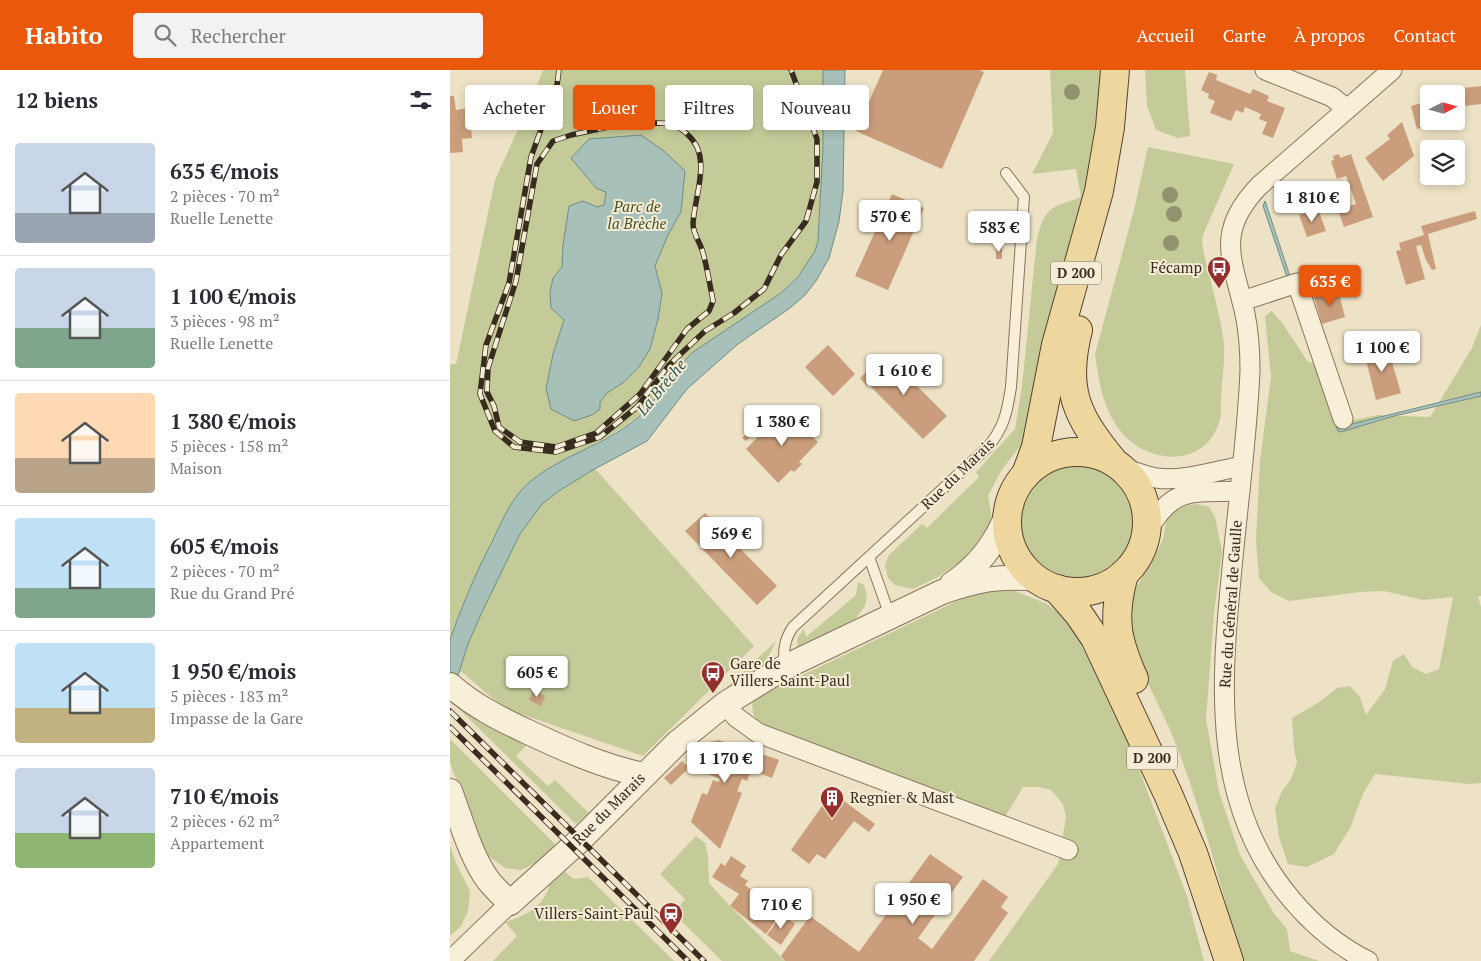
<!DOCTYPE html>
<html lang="fr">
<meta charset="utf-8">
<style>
:root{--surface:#fff;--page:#f2f2f3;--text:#2b2b33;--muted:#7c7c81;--line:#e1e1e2;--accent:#ea580c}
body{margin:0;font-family:"PT Serif",serif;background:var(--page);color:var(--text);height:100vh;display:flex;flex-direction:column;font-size:19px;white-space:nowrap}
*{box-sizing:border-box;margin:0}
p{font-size:16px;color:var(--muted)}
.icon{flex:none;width:28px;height:28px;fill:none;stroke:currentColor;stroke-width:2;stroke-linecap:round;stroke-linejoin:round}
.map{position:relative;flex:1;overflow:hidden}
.side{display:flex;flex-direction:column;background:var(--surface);width:450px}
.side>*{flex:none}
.top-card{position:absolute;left:15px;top:15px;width:475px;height:45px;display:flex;gap:10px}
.needle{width:32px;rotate:84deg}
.controls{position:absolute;left:970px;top:15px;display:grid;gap:10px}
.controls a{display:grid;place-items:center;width:45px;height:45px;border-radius:5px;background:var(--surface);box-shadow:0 2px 8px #0003;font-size:25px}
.price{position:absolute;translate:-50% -42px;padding:0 11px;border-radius:5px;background:#fff;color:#222;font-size:16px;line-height:32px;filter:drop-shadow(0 1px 2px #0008)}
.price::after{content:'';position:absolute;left:50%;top:30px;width:15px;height:11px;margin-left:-8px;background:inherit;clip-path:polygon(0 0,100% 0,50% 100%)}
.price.active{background:var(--accent);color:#fff}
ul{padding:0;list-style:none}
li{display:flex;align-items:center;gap:15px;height:125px;padding:0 15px}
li+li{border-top:1px solid var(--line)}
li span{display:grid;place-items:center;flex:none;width:140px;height:100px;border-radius:5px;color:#555}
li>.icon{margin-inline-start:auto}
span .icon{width:60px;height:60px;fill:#fffc;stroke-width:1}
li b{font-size:21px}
h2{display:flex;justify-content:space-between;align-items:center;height:60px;padding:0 15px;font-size:21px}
.pill{padding:0 18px;border-radius:5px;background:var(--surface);box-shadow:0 2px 8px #0003;font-size:18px;line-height:45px}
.pill.active{background:var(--accent);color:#fff}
header{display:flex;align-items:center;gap:30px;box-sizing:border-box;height:70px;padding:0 25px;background:var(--accent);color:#fff}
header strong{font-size:24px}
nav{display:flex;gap:28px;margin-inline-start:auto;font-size:18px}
.search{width:350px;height:45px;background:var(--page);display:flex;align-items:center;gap:12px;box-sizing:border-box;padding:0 18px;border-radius:5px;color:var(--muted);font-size:19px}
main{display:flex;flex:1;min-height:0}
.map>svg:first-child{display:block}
</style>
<header>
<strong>Habito</strong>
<div class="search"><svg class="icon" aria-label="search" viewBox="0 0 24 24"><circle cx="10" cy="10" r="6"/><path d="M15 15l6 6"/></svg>Rechercher</div>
<nav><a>Accueil</a><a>Carte</a><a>À propos</a><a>Contact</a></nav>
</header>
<main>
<section class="side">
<h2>12 biens<svg class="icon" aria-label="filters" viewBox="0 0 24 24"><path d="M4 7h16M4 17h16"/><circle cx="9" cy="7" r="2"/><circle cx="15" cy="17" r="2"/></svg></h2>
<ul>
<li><span style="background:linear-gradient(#c9d6e8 70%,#9aa5b1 0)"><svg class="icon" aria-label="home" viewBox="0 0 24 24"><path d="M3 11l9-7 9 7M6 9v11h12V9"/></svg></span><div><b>635 €/mois</b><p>2 pièces · 70 m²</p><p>Ruelle Lenette</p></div></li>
<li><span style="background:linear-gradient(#c9d6e8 60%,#7fa58c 0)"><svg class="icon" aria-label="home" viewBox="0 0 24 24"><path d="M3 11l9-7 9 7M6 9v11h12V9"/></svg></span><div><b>1 100 €/mois</b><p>3 pièces · 98 m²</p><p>Ruelle Lenette</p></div></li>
<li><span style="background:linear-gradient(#ffd9b3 65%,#b9a48a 0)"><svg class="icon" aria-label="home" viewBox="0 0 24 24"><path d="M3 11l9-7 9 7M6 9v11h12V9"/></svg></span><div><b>1 380 €/mois</b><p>5 pièces · 158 m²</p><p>Maison</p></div></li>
<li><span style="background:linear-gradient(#bfe0f5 70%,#7fa58c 0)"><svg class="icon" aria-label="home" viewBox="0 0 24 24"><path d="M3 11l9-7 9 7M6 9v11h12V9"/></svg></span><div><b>605 €/mois</b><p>2 pièces · 70 m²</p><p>Rue du Grand Pré</p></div></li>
<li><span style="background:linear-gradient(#bfe0f5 65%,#c2b280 0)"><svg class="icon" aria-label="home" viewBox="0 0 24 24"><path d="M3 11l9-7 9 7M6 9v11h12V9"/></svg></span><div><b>1 950 €/mois</b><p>5 pièces · 183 m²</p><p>Impasse de la Gare</p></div></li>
<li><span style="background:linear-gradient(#c9d6e8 65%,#8fb573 0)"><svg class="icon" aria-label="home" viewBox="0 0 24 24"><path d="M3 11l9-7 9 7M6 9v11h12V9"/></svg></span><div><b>710 €/mois</b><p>2 pièces · 62 m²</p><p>Appartement</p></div></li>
</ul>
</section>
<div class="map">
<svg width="1031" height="891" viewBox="0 0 1031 891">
<rect width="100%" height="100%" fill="#ede2c5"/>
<g fill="#c4cb99">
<path d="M93 0H373V77L368 171C357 216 296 247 259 272 251 278 241 283 234 290 224 301 217 316 207 327 185 353 160 366 130 382L304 576 193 686 54 638 0 592V294H6L45 110 83 26Z"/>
<path d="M600 0H654L647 71 578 366 551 401 538 426 542 449 532 467 512 490 488 507 463 519 445 515 438 508 435 495 439 485 472 454 477 458 529 407 526 402 565 359 572 316 587 168C596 135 602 138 631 127L626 99 582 104 603 63Z"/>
<path d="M695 0H735L740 66 728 68 706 60 697 36Z"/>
<path d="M698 77 784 94 753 165 752 173C758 207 770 240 774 274 775 291 772 310 771 327 770 334 772 343 770 349 757 400 695 395 669 359 652 336 649 311 645 284L684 140Z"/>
<path d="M822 241 833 254 858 292 879 295 893 333 904 350 928 345 980 347 1022 278 1031 255V526H1028L1031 537V713L1019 714 925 704 913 724 900 758 884 784 857 797 838 794 829 767 825 738 832 721 840 711 847 693 844 679 842 648 868 633 887 618 900 616 910 627 916 645 935 619 943 591 954 584 962 597 976 604 989 599 1003 527 973 530 934 521 910 522 839 531 821 522 809 508 806 470 810 390 821 307 815 246Z"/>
<circle cx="628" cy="452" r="57"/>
<path d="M746 434 759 437 765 447 772 482 764 544 756 649 769 722 790 785 823 842 837 859 840 881 869 891H792C771 819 754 747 727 677 711 634 682 593 678 546 676 525 705 491 712 471 716 460 713 452 722 443 728 437 738 435 746 434Z"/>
<path d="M408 512 414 515 417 525 415 536 406 548 349 578 347 577 348 567 354 559 356 567 406 525Z"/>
<path d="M556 517 597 534 610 544 630 572 675 662 737 826 754 891H539L608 794 616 747 613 734 601 720 589 717H573L555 747 308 653 303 643 302 633 311 625 532 519Z"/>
<path d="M326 571 315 594 270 624Z"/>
<path d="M6 636 79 673 66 686 98 716 105 710 139 743 126 754Z"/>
<path d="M0 669 105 774 94 789 71 800 55 798 34 783 0 693Z"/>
<path d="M246 766 255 773 258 786 259 813 280 836 335 891H272L224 844 235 829 210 804Z"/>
<path d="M0 775 6 793 20 821 18 841 11 856 0 866Z"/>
<path d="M111 799 124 809 138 807 224 891H43L67 866 55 852C78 845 97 835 101 808Z"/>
</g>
<g fill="#a7c0b9" stroke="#6e8e87">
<path d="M373 0H395L393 121 389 151 379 188 366 211 355 225 340 238 288 274 237 319 197 371 141 401 109 421 92 434 70 464 32 542 18 574 6 612 0 606V570L2 564C14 531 27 500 43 470 53 448 63 425 82 410 112 386 151 376 181 353 207 334 220 303 243 282L331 223 348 207 365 181 368 171 373 77Z"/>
<path d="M191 65 214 81 235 101 231 142 218 165 205 196 212 223 208 249 200 279 189 297 174 312 157 323 150 332V339L142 345 124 351 101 339 96 319 103 284 114 250 101 238 100 222 103 208 112 197 113 175 119 136 133 131 147 137 154 135 156 122 146 118 121 88 139 69Z"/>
<path d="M815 131 890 357 1031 322V326L944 346 891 362 888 361 874 323 856 263 813 136Z"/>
</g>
<g fill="#ca9e7c">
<path d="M433 0H529L534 2 492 99 406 61Z"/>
<path d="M759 2 767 5 766 10 800 24 803 19 819 26 817 31 835 38 823 68 812 64 817 52 809 49 811 44 795 37 793 43 786 40 781 51 760 43 765 31 758 28 759 24 751 20Z"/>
<path d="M1031 16V34L1006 37V24H1004V19Z"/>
<path d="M0 26H4L6 40 19 38 22 68 12 69 13 82 0 83Z"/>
<path d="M979 31V51L992 52 967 59 961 36Z"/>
<path d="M952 52 964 86 933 111 915 88 940 69 937 65Z"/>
<path d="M889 84 890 88 901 84 923 147 894 157 888 140 906 134 896 106 887 109 881 91 884 90 883 86Z"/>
<path d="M442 124 474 138 438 220 405 206Z"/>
<path d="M868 139 876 161 857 167 849 145Z"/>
<path d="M1025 141 1027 149 978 164 986 199 982 200 976 190 971 175 966 176 975 209 956 215 946 181 951 180 949 173 974 165 971 156Z"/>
<rect x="546" y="177" width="6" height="12"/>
<path d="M888 220 895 247 872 254 864 227Z"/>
<path d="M378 275 405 304 383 326 355 297Z"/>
<path d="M937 275 951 323 926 330 914 282Z"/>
<path d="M435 284 497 346 473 369 418 314 417 316 410 308Z"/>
<path d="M335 340 368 372 349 392 352 394 344 402 341 400 328 413 296 379Z"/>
<path d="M315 345 319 349 296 371 292 368Z"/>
<path d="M255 443 327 516 307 535 235 461Z"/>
<path d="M83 620 95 626 91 636 79 630Z"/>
<path d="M269 670 308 686 309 683 329 690 322 708 301 700 297 711 292 709 287 721 292 723 270 779 241 752 252 723 257 725 263 710 269 712 270 709 248 700 250 693 236 688 250 674Z"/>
<path d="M232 691 239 698 221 715 214 708Z"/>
<path d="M382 722 425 754 419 762 404 751 375 789 367 784 359 794 341 780Z"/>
<path d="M480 784 513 807 468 868 482 879 533 809 558 827 551 837 558 843 524 891H335L331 886 360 846 409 882Z"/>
<path d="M281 786 296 796 290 806 298 811 295 815 331 843 316 864 280 836 289 824 262 807 271 793 275 796Z"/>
<path d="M332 844 345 854 331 875 317 865Z"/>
</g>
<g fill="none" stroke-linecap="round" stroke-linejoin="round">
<g stroke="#87745c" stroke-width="12">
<g id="service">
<path d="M419 487 440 546"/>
<path d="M335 597C333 581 334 570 343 557L537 378C554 358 557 343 561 317L574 127 556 103"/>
</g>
</g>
<g stroke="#87745c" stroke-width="21">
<g id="minor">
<path d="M815 0 882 27 897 39"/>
<path d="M792 231 847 213 893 349"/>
<path d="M672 398C683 401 695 406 706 408 732 412 766 401 792 396"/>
<path d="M696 463C723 415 741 423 790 421"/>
<path d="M275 634 286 647 308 663 618 780"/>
<path d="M0 891 60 833"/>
<path d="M918 891C888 876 863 855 842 830 763 738 770 621 781 509 787 440 797 371 800 301 800 282 799 263 795 244 783 190 764 163 809 116L942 0"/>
</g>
</g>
<g stroke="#87745c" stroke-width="26">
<g id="tertiary">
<path d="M502 514C529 496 547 472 558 442"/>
<path d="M0 615C24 636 50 649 78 662 116 680 152 696 193 705"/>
<path d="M0 721C11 750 20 785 38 810 45 819 53 826 60 833L130 770 228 672 275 634 335 597 492 522C527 510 549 505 587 509"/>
</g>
</g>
<g stroke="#554230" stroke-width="30">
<g id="primary">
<path d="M628 260C613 319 626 346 663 391"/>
<circle cx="627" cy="452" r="70"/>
<path d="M576 404 586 377 606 275 649 121 660 57 665 0"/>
<path d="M674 504C662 547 666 569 684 609"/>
<path d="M607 519 628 543 645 568 718 724 743 783 779 891"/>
</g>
</g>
<use href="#service" stroke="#f8efd8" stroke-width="10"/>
<use href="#minor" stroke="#f8efd8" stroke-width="19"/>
<use href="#tertiary" stroke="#f8efd8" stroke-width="24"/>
<use href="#primary" stroke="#eed79e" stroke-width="28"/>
<g stroke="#382c1f" stroke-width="5.5">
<g id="rail">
<path d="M109 0 107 15 81 87 59 213 36 275 30 324 45 361 64 377 106 382 150 367 187 337 219 295 255 261 284 243 314 219 331 185 356 151 367 112V69L341 0"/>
<path d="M207 53C221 53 228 55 238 65 263 87 244 126 243 154 243 164 251 174 253 183 257 197 259 211 262 225L263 231 259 241 237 259 190 324 146 363 106 377 70 372 49 357 44 336 37 322 38 298 66 211 87 94 103 71 121 65 163 56Z"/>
<path d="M0 641 254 891"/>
<path d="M0 657 238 891"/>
</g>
</g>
<use href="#rail" stroke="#f4ecd4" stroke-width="4" stroke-dasharray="11" stroke-linecap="butt"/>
</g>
<g fill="#92936e">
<circle cx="622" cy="22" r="8"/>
<circle cx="720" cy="125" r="8"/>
<circle cx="724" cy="144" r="8"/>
<circle cx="721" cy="173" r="8"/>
</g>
<defs>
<g id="bus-pin" transform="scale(1.25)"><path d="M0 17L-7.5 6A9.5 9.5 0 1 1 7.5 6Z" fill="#942f2e" stroke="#f4ecd4"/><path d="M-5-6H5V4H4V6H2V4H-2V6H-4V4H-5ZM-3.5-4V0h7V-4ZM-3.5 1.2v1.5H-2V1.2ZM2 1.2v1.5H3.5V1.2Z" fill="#fff"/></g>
<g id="building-pin" transform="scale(1.25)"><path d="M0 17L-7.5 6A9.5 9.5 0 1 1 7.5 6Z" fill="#942f2e" stroke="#f4ecd4"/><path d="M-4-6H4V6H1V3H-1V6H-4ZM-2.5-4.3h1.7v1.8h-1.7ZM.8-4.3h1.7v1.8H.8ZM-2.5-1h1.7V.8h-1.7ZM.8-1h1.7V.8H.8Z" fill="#fff"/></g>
<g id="station-pin" transform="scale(1.25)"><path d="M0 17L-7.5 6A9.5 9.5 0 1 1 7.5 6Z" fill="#942f2e" stroke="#f4ecd4"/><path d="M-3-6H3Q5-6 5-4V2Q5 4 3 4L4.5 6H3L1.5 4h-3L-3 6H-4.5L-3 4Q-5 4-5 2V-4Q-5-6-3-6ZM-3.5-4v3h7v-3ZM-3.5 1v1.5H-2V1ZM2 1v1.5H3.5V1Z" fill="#fff"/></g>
</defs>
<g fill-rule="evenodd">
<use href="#bus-pin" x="769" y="198"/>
<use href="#bus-pin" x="263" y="603"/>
<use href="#building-pin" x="382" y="728"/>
<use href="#station-pin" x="221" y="844"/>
</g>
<g text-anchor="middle" stroke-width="4" stroke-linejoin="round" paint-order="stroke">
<g fill="#f4ecd4" stroke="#706655" stroke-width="1">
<rect x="601" y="191.5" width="50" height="23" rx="4"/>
<rect x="677" y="676.5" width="50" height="23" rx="4"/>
</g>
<g font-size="14" font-weight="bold" fill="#382c1f">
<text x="626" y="208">D 200</text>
<text x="702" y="693">D 200</text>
</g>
<g font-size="15" font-style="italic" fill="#475326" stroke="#f4ecd4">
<text x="187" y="142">Parc de<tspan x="187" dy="17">la Brèche</tspan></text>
</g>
<g font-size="15" fill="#382c1f" stroke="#f4ecd4" text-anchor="end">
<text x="752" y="203">Fécamp</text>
<text x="280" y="599" text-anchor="start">Gare de<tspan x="280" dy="17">Villers-Saint-Paul</tspan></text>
<text x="400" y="733" text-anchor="start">Regnier &amp; Mast</text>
<text x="204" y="849">Villers-Saint-Paul</text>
</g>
<g font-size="15" fill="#382c1f" stroke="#f4ecd4">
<text transform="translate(508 404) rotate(-44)" y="5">Rue du Marais</text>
<text transform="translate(781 534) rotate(-86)" y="5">Rue du Général de Gaulle</text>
<text transform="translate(159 739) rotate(-45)" y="5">Rue du Marais</text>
</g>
<g font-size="16" font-style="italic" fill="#2f5755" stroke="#f4ecd4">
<text transform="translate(211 317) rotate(-50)" y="6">La Brèche</text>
</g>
</g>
</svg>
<div class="controls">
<a><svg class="needle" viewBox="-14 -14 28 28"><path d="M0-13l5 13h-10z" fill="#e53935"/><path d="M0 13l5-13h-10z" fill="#7c7c81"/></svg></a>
<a><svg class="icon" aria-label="layers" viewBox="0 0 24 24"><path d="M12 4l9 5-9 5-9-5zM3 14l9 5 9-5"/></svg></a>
</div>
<b class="price" style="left:862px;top:153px">1 810 €</b>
<b class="price" style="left:440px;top:172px">570 €</b>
<b class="price" style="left:549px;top:183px">583 €</b>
<b class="price active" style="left:880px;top:237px">635 €</b>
<b class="price" style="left:932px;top:303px">1 100 €</b>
<b class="price" style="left:454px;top:326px">1 610 €</b>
<b class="price" style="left:332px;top:377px">1 380 €</b>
<b class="price" style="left:281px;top:489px">569 €</b>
<b class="price" style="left:87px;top:628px">605 €</b>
<b class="price" style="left:275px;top:714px">1 170 €</b>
<b class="price" style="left:463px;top:855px">1 950 €</b>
<b class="price" style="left:331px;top:860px">710 €</b>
<div class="top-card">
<a class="pill">Acheter</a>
<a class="pill active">Louer</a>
<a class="pill">Filtres</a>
<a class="pill">Nouveau</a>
</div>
</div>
</main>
